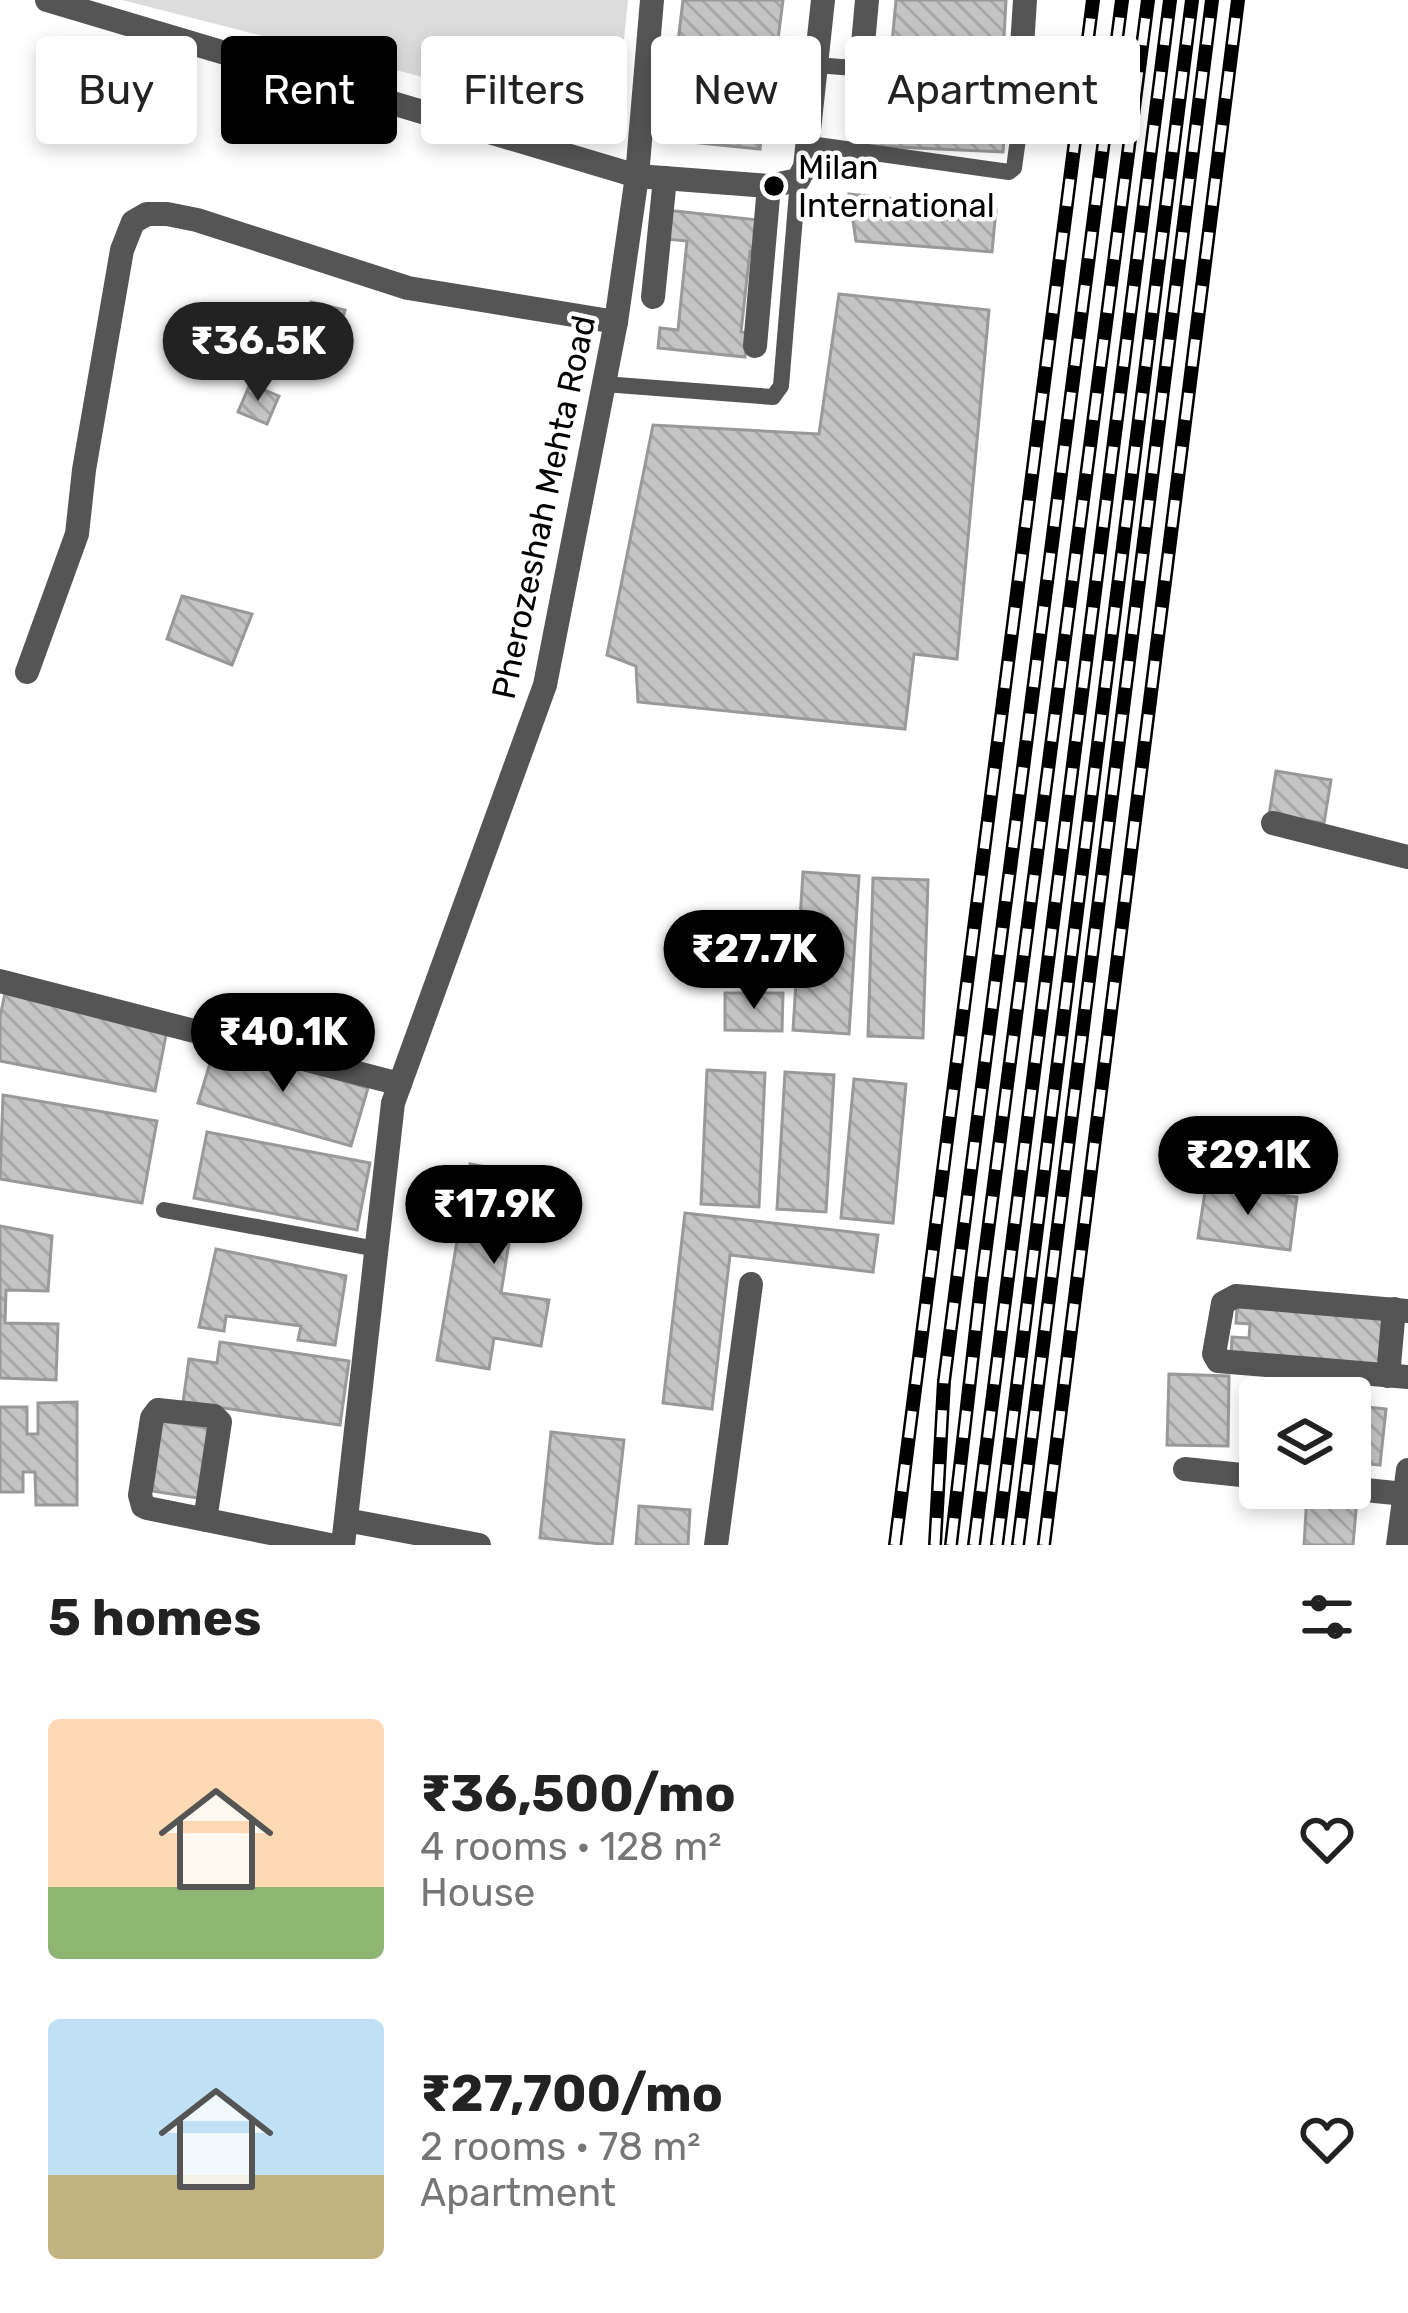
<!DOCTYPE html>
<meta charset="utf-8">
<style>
:root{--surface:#fff;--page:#f6f6f6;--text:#222;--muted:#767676;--accent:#000}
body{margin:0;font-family:Rubik,sans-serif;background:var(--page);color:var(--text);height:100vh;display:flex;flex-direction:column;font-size:45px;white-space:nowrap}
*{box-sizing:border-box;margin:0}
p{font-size:39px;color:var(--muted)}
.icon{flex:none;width:66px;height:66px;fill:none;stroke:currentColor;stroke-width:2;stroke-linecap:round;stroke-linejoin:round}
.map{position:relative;height:1545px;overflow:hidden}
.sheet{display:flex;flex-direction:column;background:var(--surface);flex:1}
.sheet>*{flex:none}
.hud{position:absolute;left:36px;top:36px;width:1338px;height:108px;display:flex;gap:24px}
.fabs{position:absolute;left:1239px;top:1377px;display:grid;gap:24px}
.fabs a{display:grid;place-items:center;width:132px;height:132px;border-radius:12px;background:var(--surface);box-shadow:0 6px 18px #0003;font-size:60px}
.price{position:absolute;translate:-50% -102px;padding:0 27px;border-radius:42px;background:var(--accent);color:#fff;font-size:39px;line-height:78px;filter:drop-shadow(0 3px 6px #0008)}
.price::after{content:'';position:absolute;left:50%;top:72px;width:36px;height:27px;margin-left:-18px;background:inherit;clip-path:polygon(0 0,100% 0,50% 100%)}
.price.on{background:#222;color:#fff}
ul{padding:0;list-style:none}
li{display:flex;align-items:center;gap:36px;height:300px;padding:0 48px}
li span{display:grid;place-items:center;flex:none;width:336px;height:240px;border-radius:12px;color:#555}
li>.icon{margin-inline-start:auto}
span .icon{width:144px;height:144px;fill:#fffc;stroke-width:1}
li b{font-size:51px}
h2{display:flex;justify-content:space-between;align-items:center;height:144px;padding:0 48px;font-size:51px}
.tag{padding:0 42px;border-radius:12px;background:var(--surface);box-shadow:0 6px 18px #0003;font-size:42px;line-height:108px}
.tag.on{background:var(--accent);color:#fff}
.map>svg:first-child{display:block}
</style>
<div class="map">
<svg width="1408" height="1545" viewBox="0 0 1408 1545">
<defs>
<pattern id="building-back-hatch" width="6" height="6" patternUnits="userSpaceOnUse" patternTransform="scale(3)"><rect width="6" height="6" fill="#c4c4c4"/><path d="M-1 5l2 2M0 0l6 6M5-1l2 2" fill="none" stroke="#a7a7a7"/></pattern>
</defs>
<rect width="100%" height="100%" fill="#fff"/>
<path fill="#dcdcdc" d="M122 0H628L615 126Z"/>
<g fill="url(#building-back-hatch)" stroke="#999" stroke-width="3">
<path d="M683 0H783L776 55 678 42Z"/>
<path d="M896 0H1006L1003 56 892 43Z"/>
<path d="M852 70 1008 83 1003 152 852 145Z"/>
<path d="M677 73 767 82 760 149 670 140Z"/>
<path d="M849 194 996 210 992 252 856 241Z"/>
<path d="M666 210 758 220 755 252 750 251 741 332 748 333 745 357 658 348 660 328 678 330 687 241 664 239Z"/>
<path d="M839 294 989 310 957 659 914 654 905 729 638 702 636 666 607 655 653 425 819 434Z"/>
<path d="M311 302 345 310 338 335 305 327Z"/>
<path d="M250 384 279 396 267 424 238 412Z"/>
<path d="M182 596 252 614 232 665 167 639Z"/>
<path d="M1276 771 1331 780 1324 823 1269 815Z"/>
<path d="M803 872 859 876 849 1034 793 1030Z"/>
<path d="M873 878 928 880 923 1038 868 1036Z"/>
<path d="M5 993 168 1025 155 1091 0 1061V1017Z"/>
<path d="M725 993H783L782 1031 725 1030Z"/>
<path d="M216 1043 368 1088 351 1146 198 1103Z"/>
<path d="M707 1070 765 1073 759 1207 701 1204Z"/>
<path d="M785 1072 834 1075 826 1212 777 1209Z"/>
<path d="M854 1079 906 1084 893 1223 841 1218Z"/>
<path d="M3 1095 157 1121 142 1203 0 1179Z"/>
<path d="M207 1132 370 1163 357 1230 194 1198Z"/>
<path d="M470 1164 516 1172 514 1187 567 1196 560 1238 511 1230 501 1293 549 1300 541 1346 494 1338 489 1369 437 1360Z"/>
<path d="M1206 1185 1297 1197 1290 1250 1198 1238Z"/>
<path d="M685 1213 878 1235 873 1272 730 1255 712 1409 663 1403Z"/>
<path d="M0 1226 52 1236 48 1291 6 1290 5 1323 58 1324 56 1380 0 1378Z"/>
<path d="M216 1249 346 1276 335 1345 298 1340 301 1326 226 1316 224 1331 199 1327Z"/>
<path d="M1237 1307 1390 1315 1387 1367 1231 1358 1232 1337 1249 1338 1250 1324 1236 1323Z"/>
<path d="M220 1342 349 1361 340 1425 183 1402 189 1359 217 1363Z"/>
<path d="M1169 1374 1229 1376 1228 1446 1167 1445Z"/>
<path d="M77 1402V1505H36L35 1472H23V1492H0V1407H27V1434H38V1403Z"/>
<path d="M1350 1405 1386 1409 1380 1465 1350 1462Z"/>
<path d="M162 1421 208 1428 198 1498 152 1491Z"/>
<path d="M551 1432 624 1440 612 1545 540 1538Z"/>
<path d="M1307 1495 1357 1499 1353 1545H1304Z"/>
<path d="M639 1506 690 1510 688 1545H636Z"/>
</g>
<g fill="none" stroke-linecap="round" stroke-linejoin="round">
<g stroke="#555" stroke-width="16">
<path d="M810 144 1009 172 1014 168 1025 88 1019 81 816 65"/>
<path d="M604 384 773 397 781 386 798 180"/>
<path d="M164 1210 377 1249"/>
</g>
<g stroke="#555" stroke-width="24">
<path d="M47 0 637 176 769 186 798 180 805 167 823 0"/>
<path d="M867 0 863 44V51L869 54 1011 66 1021 62 1025 0"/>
<path d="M653 297 665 178"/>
<path d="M755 346 769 186"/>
<path d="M27 672 77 534 84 470 122 250 133 222 147 214H167L197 220 408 288 616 322"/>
<path d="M1273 823 1408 857"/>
<path d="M0 981 400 1084"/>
<path d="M1408 1311 1236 1296 1223 1303 1214 1354 1218 1361 1408 1377"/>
<path d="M1388 1376 1394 1309"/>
<path d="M1185 1469 1260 1477"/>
<path d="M1345 1488 1405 1494"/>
<path d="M205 1520 220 1422 214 1416 158 1410 152 1418 140 1495 143 1506 147 1508 330 1545"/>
<path d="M346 1520 479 1545"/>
<path d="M343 1545 393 1103 545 685 616 322 637 176 652 0"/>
<path d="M716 1545 751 1284"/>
<path d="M1398 1545 1408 1470"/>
</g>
<g stroke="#000" stroke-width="14">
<g id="rail">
<path d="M895 1545 1093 0"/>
<path d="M935 1545 944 1381 1122 0"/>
<path d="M951 1545 981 1285 1148 0"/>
<path d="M974 1545 1170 0"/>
<path d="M997 1545 1192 0"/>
<path d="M1018 1545 1212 0"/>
<path d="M1044 1545 1238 0"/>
</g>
</g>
<use href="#rail" stroke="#fff" stroke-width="9" stroke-dasharray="27" stroke-linecap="butt"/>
</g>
<circle fill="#000" stroke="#fff" stroke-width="4.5" cx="774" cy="186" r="12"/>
<g text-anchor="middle" stroke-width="9" stroke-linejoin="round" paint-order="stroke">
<g font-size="33" fill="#000" stroke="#fff" text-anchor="start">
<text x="798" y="179">Milan<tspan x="798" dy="38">International</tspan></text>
</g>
<g font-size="33" fill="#000" stroke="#fff">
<text transform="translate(543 507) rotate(-78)" y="12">Pherozeshah Mehta Road</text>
</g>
</g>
</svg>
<div class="fabs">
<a><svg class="icon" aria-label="layers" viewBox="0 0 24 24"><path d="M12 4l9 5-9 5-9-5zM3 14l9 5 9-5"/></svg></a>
</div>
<b class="price on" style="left:258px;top:404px">₹36.5K</b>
<b class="price" style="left:754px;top:1012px">₹27.7K</b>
<b class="price" style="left:283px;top:1095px">₹40.1K</b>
<b class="price" style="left:1248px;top:1218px">₹29.1K</b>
<b class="price" style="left:494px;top:1267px">₹17.9K</b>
<div class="hud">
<a class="tag">Buy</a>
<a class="tag on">Rent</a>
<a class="tag">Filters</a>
<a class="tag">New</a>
<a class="tag">Apartment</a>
</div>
</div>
<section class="sheet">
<h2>5 homes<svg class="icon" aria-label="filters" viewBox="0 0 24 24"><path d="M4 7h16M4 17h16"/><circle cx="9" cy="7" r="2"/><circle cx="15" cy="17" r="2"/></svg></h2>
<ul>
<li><span style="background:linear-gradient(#ffd9b3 70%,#8fb573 0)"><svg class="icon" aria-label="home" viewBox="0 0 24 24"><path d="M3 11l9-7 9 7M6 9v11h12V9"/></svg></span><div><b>₹36,500/mo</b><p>4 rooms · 128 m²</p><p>House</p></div><svg class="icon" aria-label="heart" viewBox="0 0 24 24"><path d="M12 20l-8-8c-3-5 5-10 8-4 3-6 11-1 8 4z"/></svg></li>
<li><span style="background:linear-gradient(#bfe0f5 65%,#c2b280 0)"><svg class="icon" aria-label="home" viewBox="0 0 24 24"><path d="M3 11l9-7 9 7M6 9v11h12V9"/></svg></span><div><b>₹27,700/mo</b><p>2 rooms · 78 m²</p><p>Apartment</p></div><svg class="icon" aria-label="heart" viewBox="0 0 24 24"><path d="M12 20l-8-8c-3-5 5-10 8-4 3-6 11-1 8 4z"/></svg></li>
</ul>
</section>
